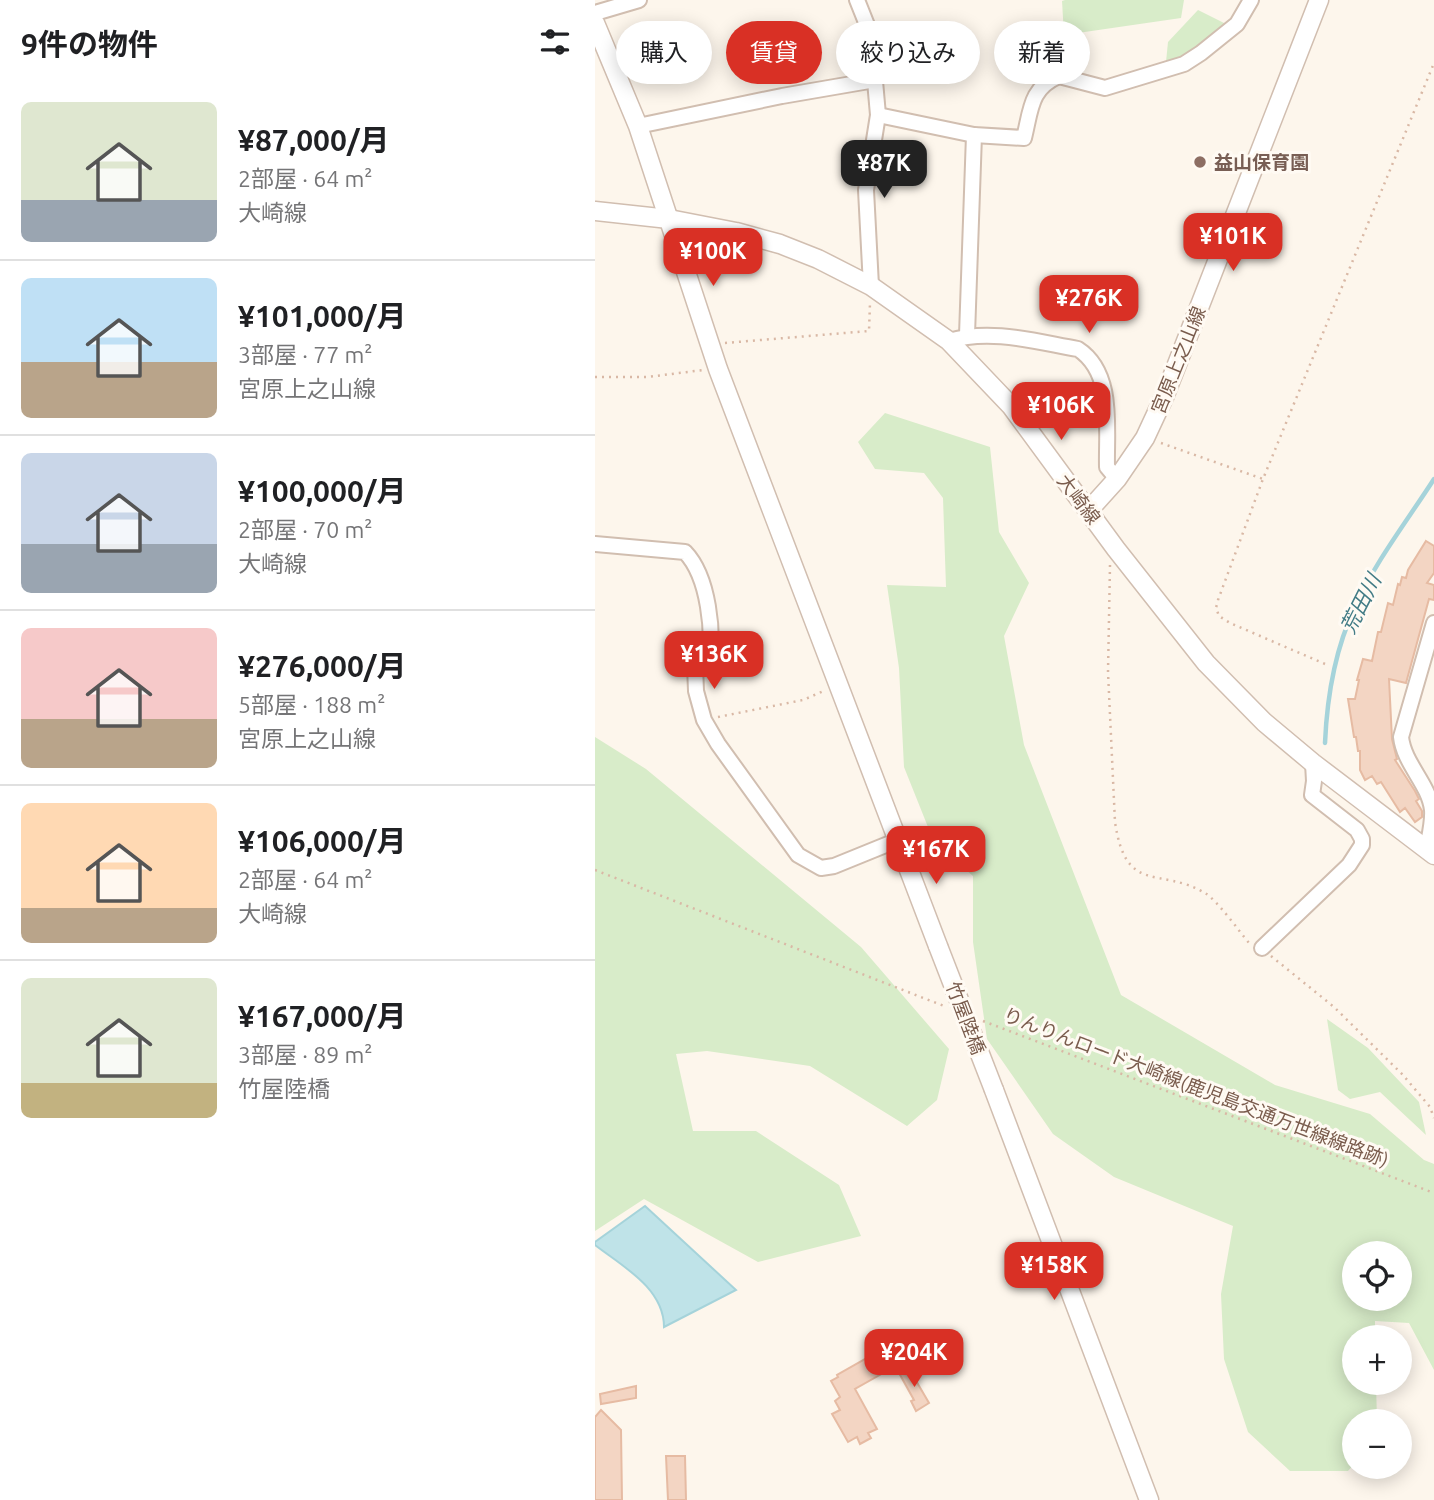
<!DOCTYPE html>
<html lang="ja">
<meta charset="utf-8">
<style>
:root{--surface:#fff;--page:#f2f2f2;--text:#202124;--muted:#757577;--line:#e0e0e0;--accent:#d93025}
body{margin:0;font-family:Ubuntu,"Noto Sans JP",sans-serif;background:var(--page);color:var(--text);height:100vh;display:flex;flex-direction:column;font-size:26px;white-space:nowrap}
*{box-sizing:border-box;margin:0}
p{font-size:23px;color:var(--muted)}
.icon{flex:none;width:38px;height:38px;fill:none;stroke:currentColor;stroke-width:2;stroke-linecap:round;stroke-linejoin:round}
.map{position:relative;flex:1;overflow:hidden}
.side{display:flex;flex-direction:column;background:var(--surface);width:595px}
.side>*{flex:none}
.hud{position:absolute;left:21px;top:21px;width:665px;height:63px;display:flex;gap:14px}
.tools{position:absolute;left:747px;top:1241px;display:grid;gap:14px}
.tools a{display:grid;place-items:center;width:70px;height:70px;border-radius:50%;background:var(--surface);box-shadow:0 4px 18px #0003;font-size:35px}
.price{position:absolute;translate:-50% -60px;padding:0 16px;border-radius:14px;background:var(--accent);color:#fff;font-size:23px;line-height:46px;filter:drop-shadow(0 2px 4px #0008)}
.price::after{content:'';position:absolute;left:50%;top:42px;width:21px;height:16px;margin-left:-10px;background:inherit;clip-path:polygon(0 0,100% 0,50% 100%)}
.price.selected{background:#222;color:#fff}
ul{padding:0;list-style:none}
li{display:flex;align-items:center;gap:21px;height:175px;padding:0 21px}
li+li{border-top:2px solid var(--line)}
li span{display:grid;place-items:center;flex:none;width:196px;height:140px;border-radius:10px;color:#555}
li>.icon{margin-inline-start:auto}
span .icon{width:84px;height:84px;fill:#fffc;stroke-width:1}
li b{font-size:30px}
h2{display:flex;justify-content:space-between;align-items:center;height:84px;padding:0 21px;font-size:30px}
.tag{padding:0 24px;border-radius:32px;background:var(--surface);box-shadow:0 4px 18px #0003;font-size:24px;line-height:63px}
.tag.selected{background:var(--accent);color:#fff}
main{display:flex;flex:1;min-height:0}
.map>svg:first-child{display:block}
</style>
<main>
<section class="side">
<h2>9件の物件<svg class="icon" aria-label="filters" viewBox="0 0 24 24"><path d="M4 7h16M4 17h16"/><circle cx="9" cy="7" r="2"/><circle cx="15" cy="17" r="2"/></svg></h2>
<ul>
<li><span style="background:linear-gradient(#dfe7d0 70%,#9aa5b1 0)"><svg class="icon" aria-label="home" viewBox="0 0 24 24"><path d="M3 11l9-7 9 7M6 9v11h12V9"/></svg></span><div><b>¥87,000/月</b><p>2部屋 · 64 m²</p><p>大崎線</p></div></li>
<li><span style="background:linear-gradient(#bfe0f5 60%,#b9a48a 0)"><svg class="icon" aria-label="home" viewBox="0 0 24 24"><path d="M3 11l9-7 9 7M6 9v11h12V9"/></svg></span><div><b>¥101,000/月</b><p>3部屋 · 77 m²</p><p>宮原上之山線</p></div></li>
<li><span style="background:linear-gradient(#c9d6e8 65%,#9aa5b1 0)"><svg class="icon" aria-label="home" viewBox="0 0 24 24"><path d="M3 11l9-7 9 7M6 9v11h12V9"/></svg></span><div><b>¥100,000/月</b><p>2部屋 · 70 m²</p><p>大崎線</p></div></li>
<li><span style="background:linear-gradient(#f6c9c9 65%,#b9a48a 0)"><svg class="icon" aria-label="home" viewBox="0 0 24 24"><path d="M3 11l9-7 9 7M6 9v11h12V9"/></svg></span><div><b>¥276,000/月</b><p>5部屋 · 188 m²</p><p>宮原上之山線</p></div></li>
<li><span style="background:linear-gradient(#ffd9b3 75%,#b9a48a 0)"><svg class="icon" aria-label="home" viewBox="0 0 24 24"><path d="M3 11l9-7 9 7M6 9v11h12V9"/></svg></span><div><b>¥106,000/月</b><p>2部屋 · 64 m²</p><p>大崎線</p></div></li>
<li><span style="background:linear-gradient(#dfe7d0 75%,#c2b280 0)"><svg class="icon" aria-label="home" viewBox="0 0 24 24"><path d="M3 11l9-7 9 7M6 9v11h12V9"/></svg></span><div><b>¥167,000/月</b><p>3部屋 · 89 m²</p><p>竹屋陸橋</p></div></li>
</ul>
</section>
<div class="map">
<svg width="839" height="1500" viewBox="0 0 839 1500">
<rect width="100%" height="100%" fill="#fdf6ec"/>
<g fill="#d8ecc9" fill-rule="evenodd">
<path d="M470 0H589L586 18 469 35 467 1Z"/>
<path d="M603 10 631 24 588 58 571 62 573 42Z"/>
<path d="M290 413 395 447 404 532 434 583 409 636 429 745 526 995 680 1085 775 1114 829 1160 839 1164V1370L814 1323 780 1321V1337H760V1382L781 1383 782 1421H760L759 1464 753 1471H695L653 1432 629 1359 626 1294 638 1226 519 1177 458 1134 392 1039 378 942V876L339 842 309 767 304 668 292 585 351 587 348 498 329 473 280 469 263 442ZM805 1253V1298H760V1253Z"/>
<path d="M0 737 51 769 266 947 354 1049 342 1100 312 1126 215 1066 112 1051 81 1054 98 1131H161L244 1185 266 1236 163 1262 49 1199 0 1231Z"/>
<path d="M732 1019 773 1048 824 1102 831 1135 785 1092 755 1099 743 1090Z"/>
</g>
<path fill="#bfe3e8" stroke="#a5d3da" stroke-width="2" d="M50 1206 141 1290 69 1327C69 1288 27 1266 0 1245V1242Z"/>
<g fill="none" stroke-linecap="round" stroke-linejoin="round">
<path stroke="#a5d3da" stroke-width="4.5" d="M730 743C732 697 740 649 760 607 780 562 812 521 839 479"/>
</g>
<g fill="#f3d5c3" stroke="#e6bba3" stroke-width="2">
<path d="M831 541 839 546V573L832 583 839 585V600L834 599 811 683 794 679 797 739 802 759 800 760 820 791 824 799 821 801 827 811V817L820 822 810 808 805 812 786 782 782 784 777 776 770 780 765 770V751H763L761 737H759L753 699H760L764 680H762L768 659 777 661 783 632H786L793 603 798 605 803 584 805 585 807 577 811 578 813 570Z"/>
<path d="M280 1356 290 1372 260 1389 282 1429 273 1433 276 1438 265 1444 262 1437 253 1442 237 1414 245 1410 240 1401 245 1397 236 1381 243 1377 242 1375 272 1358 273 1360Z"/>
<path d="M313 1367 334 1403 321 1411 316 1401 319 1400 304 1373Z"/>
<path d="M41 1386V1398L6 1404 5 1394Z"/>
<path d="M6 1410 26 1430 27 1500H0V1417Z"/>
<path d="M71 1456H90L91 1500H73Z"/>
</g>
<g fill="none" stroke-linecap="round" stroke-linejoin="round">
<g stroke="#d1beb0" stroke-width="18">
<g id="minor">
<path d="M262 0 272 25 277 47 283 115 271 190 276 286"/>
<path d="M0 13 44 0"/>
<path d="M283 115 379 135 429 138C436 110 435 88 464 76L510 88 589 64 606 53 642 24 656 0"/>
<path d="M43 126 187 96 280 80"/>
<path d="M372 335 379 135"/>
<path d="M354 341C395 328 442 342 483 349 520 373 511 429 512 467L522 479"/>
<path d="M0 544 90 552C114 577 119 633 114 666H100L101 691 109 720 123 744 203 855 226 868 239 866 303 840"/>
<path d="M832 849C834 837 838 822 837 810 834 784 809 764 806 737L839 623"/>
<path d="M667 948 754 865 767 845V839L762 830 717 795 719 781 718 763"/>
</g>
</g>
<g stroke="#d1beb0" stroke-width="21">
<g id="tertiary">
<path d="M0 23 43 126 123 369 343 946"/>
<path d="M0 211 74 219 141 232 185 244 223 259 276 286 354 341 416 406 521 549 611 663 669 722 718 763 839 855"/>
<path d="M494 510 522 479 550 438 570 395 724 0"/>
<path d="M399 1090 554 1500"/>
</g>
</g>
<g stroke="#d9b8a5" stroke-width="2.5" stroke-dasharray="2 5" stroke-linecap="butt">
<path d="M130 343 274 331 275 303"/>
<path d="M0 377H52L108 370"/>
<path d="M566 443 668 479"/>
<path d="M515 565 513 672 520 822C531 896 564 866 610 893 622 900 644 931 654 943"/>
<path d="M730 664 635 623 624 616 621 608 623 600 668 479 839 63"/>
<path d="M123 717 208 700 231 690"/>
<path d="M0 870 349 1006"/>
<path d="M676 956 739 1007 808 1075 835 1107 839 1118"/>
<path d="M388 1021 839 1193"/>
</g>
<use href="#minor" stroke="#fff" stroke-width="14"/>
<use href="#tertiary" stroke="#fff" stroke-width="18"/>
<g stroke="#d1beb0" stroke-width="21" stroke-linecap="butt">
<path id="tertiary-bridge" d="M343 946 399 1090"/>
</g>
<use href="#tertiary-bridge" stroke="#fff" stroke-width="18"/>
</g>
<circle fill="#8d6e63" stroke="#fffaf3" stroke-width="2.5" cx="605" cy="162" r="7"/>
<g text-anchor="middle" stroke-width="6" stroke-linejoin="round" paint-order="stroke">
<g font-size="19" font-weight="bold" fill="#785e54" stroke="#fffaf3" text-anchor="start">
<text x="619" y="169">益山保育園</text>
</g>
<g font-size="19" fill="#7a5c4d" stroke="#fffaf3">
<text transform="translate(583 360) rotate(-68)" y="7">宮原上之山線</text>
<text transform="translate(484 499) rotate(53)" y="7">大崎線</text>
<text transform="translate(371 1018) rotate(69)" y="7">竹屋陸橋</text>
<text transform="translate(601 1087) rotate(21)" y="7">りんりんロード大崎線(鹿児島交通万世線線路跡)</text>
</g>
<g font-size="21" font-style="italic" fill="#437c86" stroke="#fffaf3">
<text transform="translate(766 604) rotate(-63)" y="7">荒田川</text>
</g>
</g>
</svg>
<div class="tools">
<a><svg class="icon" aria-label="locate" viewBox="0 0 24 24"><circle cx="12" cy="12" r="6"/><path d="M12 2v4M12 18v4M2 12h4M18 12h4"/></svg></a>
<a>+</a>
<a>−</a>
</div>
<b class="price selected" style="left:289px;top:200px">¥87K</b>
<b class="price" style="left:638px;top:273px">¥101K</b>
<b class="price" style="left:118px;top:288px">¥100K</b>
<b class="price" style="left:494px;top:335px">¥276K</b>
<b class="price" style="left:466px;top:442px">¥106K</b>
<b class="price" style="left:119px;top:691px">¥136K</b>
<b class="price" style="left:341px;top:886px">¥167K</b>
<b class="price" style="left:459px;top:1302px">¥158K</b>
<b class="price" style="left:319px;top:1389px">¥204K</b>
<div class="hud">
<a class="tag">購入</a>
<a class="tag selected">賃貸</a>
<a class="tag">絞り込み</a>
<a class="tag">新着</a>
</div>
</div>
</main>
